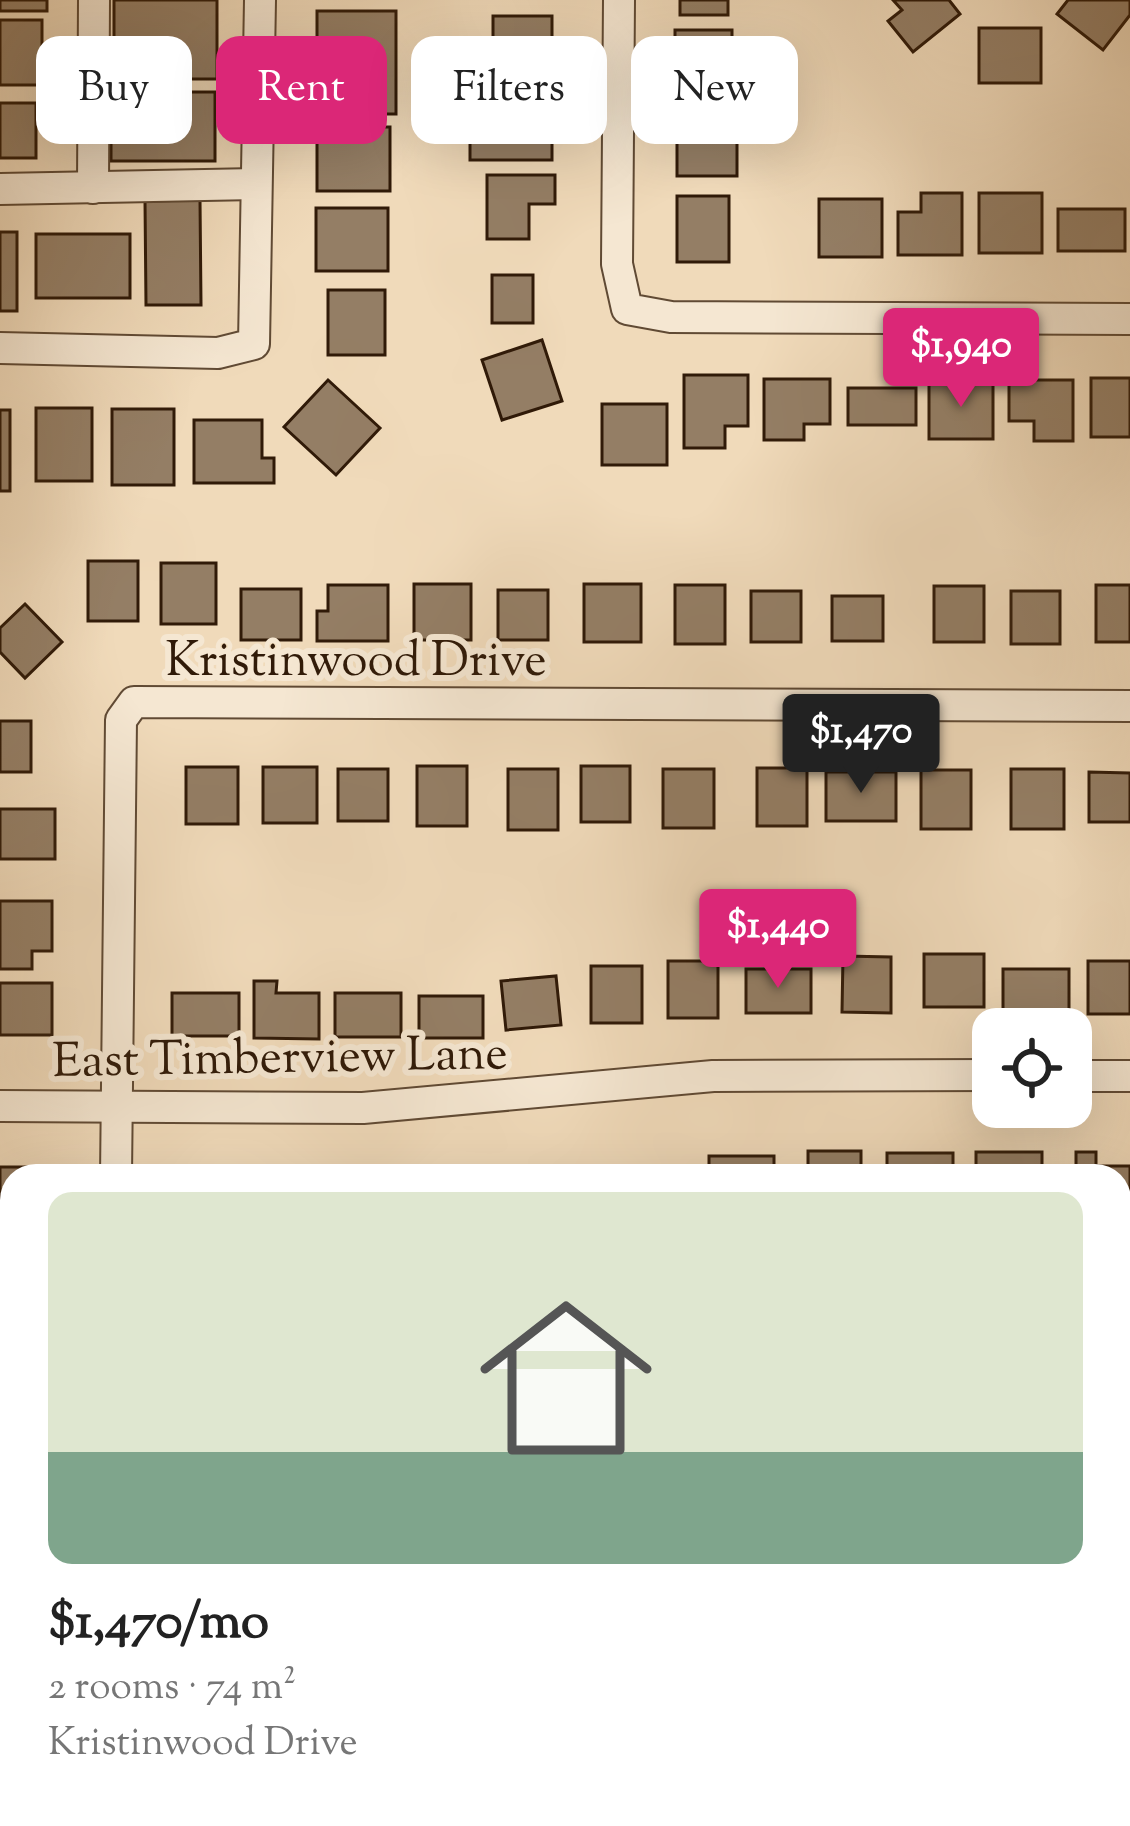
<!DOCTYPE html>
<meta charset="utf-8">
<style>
:root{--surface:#fff;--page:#f2f2f2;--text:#222;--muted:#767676;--accent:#db2777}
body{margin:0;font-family:"Sorts Mill Goudy",serif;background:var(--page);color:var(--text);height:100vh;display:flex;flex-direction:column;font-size:45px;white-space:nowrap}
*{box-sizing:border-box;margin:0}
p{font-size:39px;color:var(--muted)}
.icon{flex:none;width:66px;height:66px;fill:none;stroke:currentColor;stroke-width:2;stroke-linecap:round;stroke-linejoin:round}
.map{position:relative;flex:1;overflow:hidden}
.drawer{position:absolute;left:0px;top:1164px;width:1131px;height:663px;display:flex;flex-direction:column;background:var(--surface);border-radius:36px 36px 0 0;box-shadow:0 12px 48px #0002}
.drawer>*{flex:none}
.hud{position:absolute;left:36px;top:36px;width:1059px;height:108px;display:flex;gap:24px}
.controls{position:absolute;left:972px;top:1008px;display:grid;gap:24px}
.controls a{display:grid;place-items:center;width:120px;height:120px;border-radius:24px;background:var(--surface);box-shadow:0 12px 48px #0002;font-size:60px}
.price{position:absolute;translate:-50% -102px;padding:0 27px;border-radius:12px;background:var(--accent);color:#fff;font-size:39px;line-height:78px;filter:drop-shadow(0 3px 6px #0008)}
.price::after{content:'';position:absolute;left:50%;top:72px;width:36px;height:27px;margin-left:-18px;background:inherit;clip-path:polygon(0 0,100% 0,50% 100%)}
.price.current{background:#222;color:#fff}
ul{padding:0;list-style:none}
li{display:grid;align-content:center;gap:24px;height:636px;padding:0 48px}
li span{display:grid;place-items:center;height:372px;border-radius:24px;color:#555}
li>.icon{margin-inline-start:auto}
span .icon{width:216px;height:216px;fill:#fffc;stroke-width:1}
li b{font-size:51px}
.pill{padding:0 42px;border-radius:24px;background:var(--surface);box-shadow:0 12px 48px #0002;font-size:42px;line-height:108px}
.pill.current{background:var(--accent);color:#fff}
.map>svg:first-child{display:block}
</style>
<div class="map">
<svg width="1130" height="1826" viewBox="0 0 1130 1826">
<rect width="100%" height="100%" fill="#f0daba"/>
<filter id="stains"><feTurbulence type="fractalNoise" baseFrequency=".00167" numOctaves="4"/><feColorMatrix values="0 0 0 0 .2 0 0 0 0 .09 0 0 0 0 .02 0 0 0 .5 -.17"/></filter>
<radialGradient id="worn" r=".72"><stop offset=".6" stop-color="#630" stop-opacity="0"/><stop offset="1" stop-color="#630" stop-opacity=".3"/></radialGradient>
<g fill="#947e65" stroke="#301a08" stroke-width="3">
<rect x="0" y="0" width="47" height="11"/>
<rect x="114" y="0" width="103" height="79"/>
<rect x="680" y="0" width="48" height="15"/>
<path d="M893 0H949L960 14 913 52 888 21 902 10Z"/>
<path d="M1068 0H1130V15L1103 50 1057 14Z"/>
<rect x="317" y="11" width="79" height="103"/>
<path d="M493 16H552V80H481V51H493Z"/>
<rect x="0" y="20" width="42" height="65"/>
<rect x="979" y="28" width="62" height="55"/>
<rect x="675" y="30" width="57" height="63"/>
<rect x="111" y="92" width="104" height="69"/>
<path d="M512 96H552V160H470V121H512Z"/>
<rect x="0" y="103" width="36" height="55"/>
<path d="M677 111H718V133H737V176H677Z"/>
<rect x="317" y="127" width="73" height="64"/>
<path d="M487 175H555V204H529V239H487Z"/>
<path d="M921 193H962V255H898V212H921Z"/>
<rect x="979" y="193" width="63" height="60"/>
<rect x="677" y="196" width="52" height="66"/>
<rect x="819" y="199" width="63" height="58"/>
<path d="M200 200 201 305H146L145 201Z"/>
<rect x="316" y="208" width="72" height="63"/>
<rect x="1058" y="209" width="67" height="42"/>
<rect x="0" y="232" width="17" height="79"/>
<rect x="36" y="234" width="94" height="64"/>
<rect x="492" y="275" width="41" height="48"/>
<rect x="328" y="290" width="57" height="65"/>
<path d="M542 340 562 401 502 420 482 360Z"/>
<path d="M684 375H748V426H725V448H684Z"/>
<rect x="1091" y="378" width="39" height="59"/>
<path d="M764 379H830V424H804V440H764Z"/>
<path d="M328 380 380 428 336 475 284 427Z"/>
<path d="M1009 380H1073V441H1034V421H1009Z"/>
<rect x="929" y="382" width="64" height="57"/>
<rect x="848" y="388" width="68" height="37"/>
<rect x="602" y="404" width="65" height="61"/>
<rect x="36" y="408" width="56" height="73"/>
<rect x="112" y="409" width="62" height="76"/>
<rect x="0" y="410" width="10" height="81"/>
<path d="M194 420H262V458H274V483H194Z"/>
<rect x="88" y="561" width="50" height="60"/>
<rect x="161" y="563" width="55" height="61"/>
<rect x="414" y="584" width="57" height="56"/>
<rect x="584" y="584" width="57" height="58"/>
<path d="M328 585H388V641H317V611H328Z"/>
<rect x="675" y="585" width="50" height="59"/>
<rect x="1096" y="585" width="34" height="57"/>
<rect x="934" y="586" width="50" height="56"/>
<rect x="241" y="589" width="60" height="51"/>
<rect x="498" y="590" width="50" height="50"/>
<rect x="751" y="591" width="50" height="51"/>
<rect x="1011" y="591" width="49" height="53"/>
<rect x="832" y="596" width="51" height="45"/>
<path d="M25 604 62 642 25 678 0 652V628Z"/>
<rect x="0" y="721" width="31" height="51"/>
<rect x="417" y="766" width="50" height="60"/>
<rect x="581" y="766" width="49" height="56"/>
<rect x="186" y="767" width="52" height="57"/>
<rect x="263" y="767" width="54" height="56"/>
<rect x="757" y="768" width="50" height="58"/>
<rect x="338" y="769" width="50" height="52"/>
<rect x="508" y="769" width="50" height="61"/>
<rect x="663" y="769" width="51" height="59"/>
<rect x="1011" y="769" width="53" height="60"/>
<rect x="921" y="770" width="50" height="59"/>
<rect x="826" y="772" width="70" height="49"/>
<path d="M1089 772 1130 773V822H1089Z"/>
<rect x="0" y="809" width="55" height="50"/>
<path d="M0 901H52V951H32V969H0Z"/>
<rect x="924" y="954" width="60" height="53"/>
<path d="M843 956 891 957V1013L842 1012Z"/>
<rect x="668" y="961" width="50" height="57"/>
<rect x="1088" y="961" width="42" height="53"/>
<rect x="591" y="966" width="51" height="57"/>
<rect x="746" y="969" width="65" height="44"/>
<rect x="1003" y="969" width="66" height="43"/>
<path d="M556 976 561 1025 506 1030 501 981Z"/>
<path d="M254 981H277L276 993H319V1039L254 1038Z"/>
<rect x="0" y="983" width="52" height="52"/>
<rect x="172" y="993" width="67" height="43"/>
<rect x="335" y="993" width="66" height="44"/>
<rect x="419" y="996" width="64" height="42"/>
<rect x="808" y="1151" width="53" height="25"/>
<rect x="976" y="1152" width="66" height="24"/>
<path d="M1076 1152H1096V1166H1130V1211H1119V1176H1076Z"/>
<rect x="887" y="1153" width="66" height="23"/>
<rect x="709" y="1156" width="65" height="20"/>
<path d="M679 1166V1176H619V1169Z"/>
<path d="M0 1167H47V1176H12V1226H0Z"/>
<rect x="529" y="1170" width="64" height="6"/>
<rect x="1119" y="1348" width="11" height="43"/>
<rect x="0" y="1426" width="12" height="50"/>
<rect x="0" y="1513" width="12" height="61"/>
<rect x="1119" y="1721" width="11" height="41"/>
<path d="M68 1815H134L140 1826H74Z"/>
<path d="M267 1815H311L316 1826H272Z"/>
</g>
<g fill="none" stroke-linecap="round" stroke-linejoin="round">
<g stroke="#604a34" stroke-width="34">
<g id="minor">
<path d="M619 0 617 264 627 309 671 317 1130 319"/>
<path d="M93 188 94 0"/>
<path d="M0 189 256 184"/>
<path d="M0 348 218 353 254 344 260 0"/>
<path d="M1071 1076H1130"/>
<path d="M0 1106 363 1108 713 1076 993 1075"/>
<path d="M116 1176 121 720 134 702 1130 706"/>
<path d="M1119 1445 1130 1446"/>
<path d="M1119 1814H1130"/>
<path d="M199 1815 205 1826"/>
<path d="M653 1826 813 1815"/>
</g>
</g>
<use href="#minor" stroke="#f5e7d2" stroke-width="30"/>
</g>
<g text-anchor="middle" stroke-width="12" stroke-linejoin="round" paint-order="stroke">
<g font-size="48" fill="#301a08" stroke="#f5e7d2">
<text x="356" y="675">Kristinwood Drive</text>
<text transform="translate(280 1055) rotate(-1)" y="17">East Timberview Lane</text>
</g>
</g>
<rect width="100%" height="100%" filter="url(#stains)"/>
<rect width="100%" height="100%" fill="url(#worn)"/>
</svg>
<div class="controls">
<a><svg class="icon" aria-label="locate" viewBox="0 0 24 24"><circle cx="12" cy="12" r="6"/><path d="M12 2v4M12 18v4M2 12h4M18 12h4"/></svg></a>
</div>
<b class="price" style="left:961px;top:410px">$1,940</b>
<b class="price current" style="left:861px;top:796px">$1,470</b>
<b class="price" style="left:778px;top:991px">$1,440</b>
<div class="hud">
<a class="pill">Buy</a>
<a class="pill current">Rent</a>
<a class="pill">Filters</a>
<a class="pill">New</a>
</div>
<section class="drawer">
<ul>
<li><span style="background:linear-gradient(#dfe7d0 70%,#7fa58c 0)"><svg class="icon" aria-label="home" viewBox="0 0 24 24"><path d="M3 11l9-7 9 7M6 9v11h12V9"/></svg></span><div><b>$1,470/mo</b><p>2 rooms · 74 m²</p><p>Kristinwood Drive</p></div></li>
</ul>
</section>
</div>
